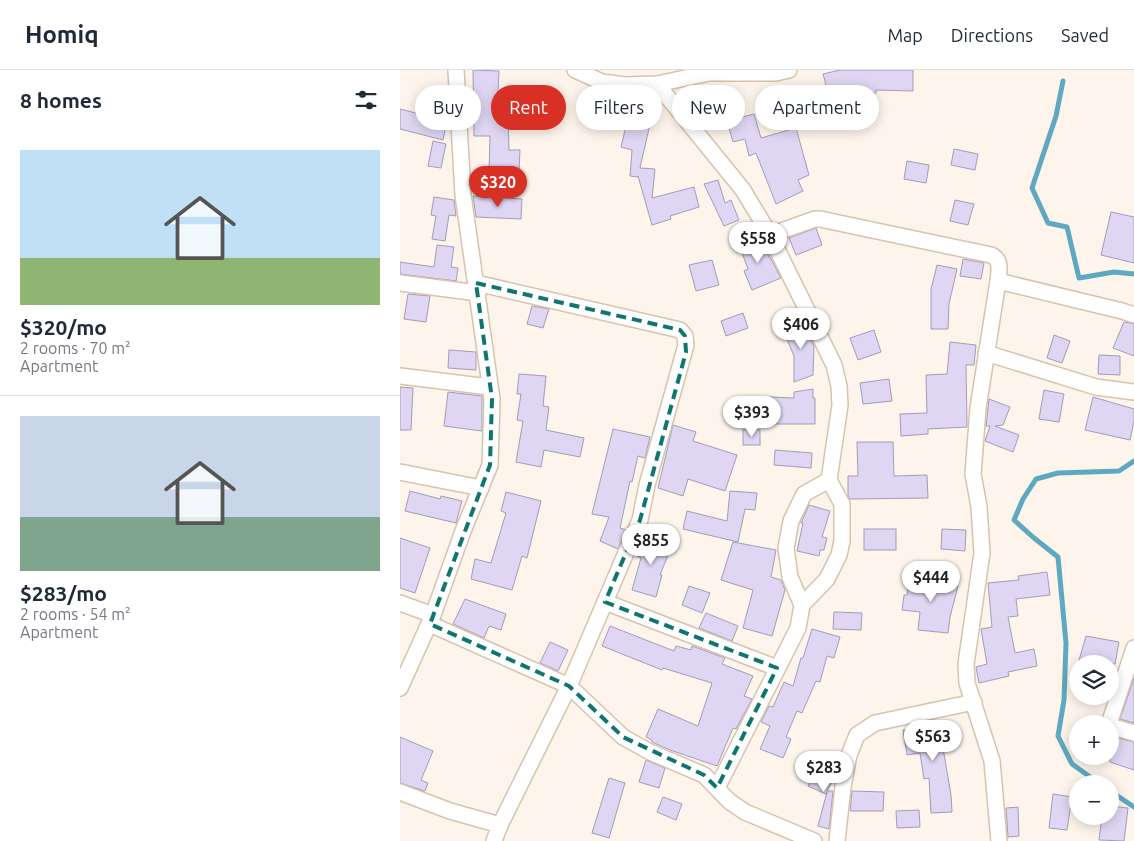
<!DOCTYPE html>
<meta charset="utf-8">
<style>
:root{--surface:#fff;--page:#f2f2f3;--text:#1f2937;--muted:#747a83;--line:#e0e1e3;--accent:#d93025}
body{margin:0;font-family:Ubuntu,sans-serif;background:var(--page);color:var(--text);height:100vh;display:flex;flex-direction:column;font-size:19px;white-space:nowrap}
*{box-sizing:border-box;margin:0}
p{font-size:16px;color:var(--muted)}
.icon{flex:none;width:28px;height:28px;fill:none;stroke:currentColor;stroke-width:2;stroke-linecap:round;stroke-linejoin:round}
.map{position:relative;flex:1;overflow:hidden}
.details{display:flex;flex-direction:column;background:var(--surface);width:400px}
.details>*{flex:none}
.top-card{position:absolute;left:15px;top:15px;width:475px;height:45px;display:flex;gap:10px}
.tools{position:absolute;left:669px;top:585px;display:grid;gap:10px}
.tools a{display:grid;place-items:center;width:50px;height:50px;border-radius:50%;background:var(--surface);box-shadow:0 2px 12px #0003;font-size:25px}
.price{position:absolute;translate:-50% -42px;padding:0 11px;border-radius:18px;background:#fff;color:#222;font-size:16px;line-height:32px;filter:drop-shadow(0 1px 2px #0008)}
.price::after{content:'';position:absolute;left:50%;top:30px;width:15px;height:11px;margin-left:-8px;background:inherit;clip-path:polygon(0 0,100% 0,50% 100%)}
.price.on{background:var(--accent);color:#fff}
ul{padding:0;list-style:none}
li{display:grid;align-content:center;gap:10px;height:265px;padding:0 20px}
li+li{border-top:1px solid var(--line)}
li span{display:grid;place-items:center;height:155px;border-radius:0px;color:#555}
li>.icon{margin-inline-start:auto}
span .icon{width:90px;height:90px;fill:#fffc;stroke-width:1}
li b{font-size:21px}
h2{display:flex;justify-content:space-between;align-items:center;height:60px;padding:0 20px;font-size:21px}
.chip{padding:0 18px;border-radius:22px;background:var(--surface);box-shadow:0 2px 12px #0003;font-size:18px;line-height:45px}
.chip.on{background:var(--accent);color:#fff}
header{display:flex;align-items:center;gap:30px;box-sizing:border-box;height:70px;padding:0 25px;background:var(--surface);border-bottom:1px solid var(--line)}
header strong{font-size:24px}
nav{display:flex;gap:28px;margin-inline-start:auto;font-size:18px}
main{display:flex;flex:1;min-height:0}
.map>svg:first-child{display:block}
</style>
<header>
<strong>Homiq</strong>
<nav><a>Map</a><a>Directions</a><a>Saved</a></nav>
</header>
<main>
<section class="details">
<h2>8 homes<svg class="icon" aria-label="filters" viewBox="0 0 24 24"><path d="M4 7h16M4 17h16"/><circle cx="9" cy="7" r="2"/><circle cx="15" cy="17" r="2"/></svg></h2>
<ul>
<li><span style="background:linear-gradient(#bfe0f5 70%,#8fb573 0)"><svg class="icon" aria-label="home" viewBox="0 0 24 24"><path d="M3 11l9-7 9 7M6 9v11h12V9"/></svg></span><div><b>$320/mo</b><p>2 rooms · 70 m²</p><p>Apartment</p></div></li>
<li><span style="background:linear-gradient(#c9d6e8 65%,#7fa58c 0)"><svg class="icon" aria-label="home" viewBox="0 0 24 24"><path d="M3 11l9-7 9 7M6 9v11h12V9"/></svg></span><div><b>$283/mo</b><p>2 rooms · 54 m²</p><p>Apartment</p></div></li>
</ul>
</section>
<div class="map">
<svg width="734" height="771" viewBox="0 0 734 771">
<rect width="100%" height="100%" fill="#fdf4eb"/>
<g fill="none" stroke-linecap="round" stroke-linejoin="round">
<g stroke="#5ea9c1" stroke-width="5">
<path d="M663 11 656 46 632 118 648 153 667 157 679 208 714 202 734 204"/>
<path d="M700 714 672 694 658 666 664 630 666 573 658 487 634 468 614 450 623 429 636 409 658 403 719 401 734 391"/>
<path d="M710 721 734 737"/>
</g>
</g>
<g fill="#ded6f2" stroke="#a39cb7">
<path d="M73 0 99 1 97 43H108L109 80H120L119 102H89L90 66H74Z"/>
<path d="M440 0H513V21L476 20V23L456 25 455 16 428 22 423 4Z"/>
<path d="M303 18 324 19 323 38 302 37Z"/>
<path d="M206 30 224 33 223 43 251 50 240 98 255 99 252 128 294 117 299 137 270 146 271 149 252 155 238 106V107L230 106 232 80 221 77 226 56 202 52Z"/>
<path d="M0 39 47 51 43 70 0 59Z"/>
<path d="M354 44 361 68 396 58 409 105 398 110 403 121 376 134 356 83 349 86 345 69 333 72 327 51Z"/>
<path d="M33 71 46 74 41 98 28 96Z"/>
<path d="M554 79 578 84 575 100 551 95Z"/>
<path d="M507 91 529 95 526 113 504 109Z"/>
<path d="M318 110 325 133 331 130 339 150 324 156 304 114Z"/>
<path d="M73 126 122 129 121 149 76 147Z"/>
<path d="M34 127 54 130 56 146 49 145 45 171 32 169 36 146 31 145Z"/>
<path d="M555 130 574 134 568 155 550 151Z"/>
<path d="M711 142 734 147V193L701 185Z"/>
<path d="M416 158 422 175 396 185 389 168Z"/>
<path d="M360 167 370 189H371L381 208 352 220 344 201 348 199 339 175Z"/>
<path d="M37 175 54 177 51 197 58 198 56 211 0 204V192L34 197Z"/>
<path d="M563 189 584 193 581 209 560 206Z"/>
<path d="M312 190 319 215 296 221 289 195Z"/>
<path d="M537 195 557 199 549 234 548 259H531V219Z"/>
<path d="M8 224 30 226 26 252 4 249Z"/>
<path d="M132 236 149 239 143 258 127 254Z"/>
<path d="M343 243 348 258 326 266 321 251Z"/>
<path d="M402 251 414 276 413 305 394 312V286L383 259Z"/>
<path d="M724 252 734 254V286L713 278Z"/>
<path d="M474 260 481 282 458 290 450 268Z"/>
<path d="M654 265 670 271 662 293 647 288Z"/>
<path d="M550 272 576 275 574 295H566L567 357 528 359V364L501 366 500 344 527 343 526 305 547 304Z"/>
<path d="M49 280 76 282V300L48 298Z"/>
<path d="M699 285 720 286V305L698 304Z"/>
<path d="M119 304 146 306 143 336 149 337 146 360 184 368 180 387 144 380 141 397 116 392 123 351 117 350 121 324H117Z"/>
<path d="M489 309 492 331 463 334 460 313Z"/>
<path d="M0 317 13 318 11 360H0Z"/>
<path d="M413 319V328H415V354H369V327L394 328V322Z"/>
<path d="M644 320 664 324 659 352 639 349Z"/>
<path d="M48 322 82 326V361L44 356Z"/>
<path d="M693 327 734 339V351L730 370 685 360Z"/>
<path d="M589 329 610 337 603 355 595 356 619 365 613 382 585 371 590 356H586Z"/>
<path d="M273 355 296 362 293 371 337 385 325 421 288 409 283 426 258 418Z"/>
<path d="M213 359 250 367 245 388 238 386 232 412 230 411 220 458 226 460 218 479 200 471 209 447 192 444Z"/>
<rect x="343" y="360" width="17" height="15"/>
<path d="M457 372H493L494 406 527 405 528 428 450 429 448 426V406H458Z"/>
<path d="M375 380 412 383 411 398 374 395Z"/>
<path d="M10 421 40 429 41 426 62 431 56 453 5 441Z"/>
<path d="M330 421 357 423 355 440 345 439 338 472 283 459 287 441 327 451Z"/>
<path d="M106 422 141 431 127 488 122 486 112 520 71 509 75 489 91 493 106 443 101 441Z"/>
<path d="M409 435 430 441 422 467 427 468 424 480H420L419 486 397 481 403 453H401Z"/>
<rect x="464" y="459" width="32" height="21"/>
<path d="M542 459 566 460 565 481 541 479Z"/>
<path d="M243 467 251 470 252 468 272 475 260 505H262L256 527 232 520 241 488 235 485Z"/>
<path d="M0 468 30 478 15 523 0 518Z"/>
<path d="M333 472 376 480 371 507 381 510 385 520 372 566 343 558 353 520 321 510Z"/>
<path d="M647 502 650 525 616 529 618 546 608 547 615 583 634 579 637 596 608 602 609 606 579 613 576 597 587 594 581 559 592 557 588 513 619 510 618 506Z"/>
<path d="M510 506 558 516 550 547 548 563 518 560 520 542 502 540 504 525H507Z"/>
<path d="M289 516 310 523 302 543 282 535Z"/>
<path d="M65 529 106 544 101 560 89 556 84 568 53 554Z"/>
<path d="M434 542 462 543 461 560 433 559Z"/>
<path d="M306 543 338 556 332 571 299 558Z"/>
<path d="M210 556 274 581 276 576 291 580 292 576 325 588 322 594 353 606 344 626 352 629 336 659 333 658 317 696 270 680 252 672V670L246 667 258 639 298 656 312 613 263 598 262 600 202 576Z"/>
<path d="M412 559 440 567 434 588 427 586 420 612 416 611 402 643 397 641 386 667 391 669 383 688 360 679 370 656 361 652 369 636 373 637 384 612 393 616 401 588H403Z"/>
<path d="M686 566 719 572 715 594H678Z"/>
<path d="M150 572 168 580 158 601 140 593Z"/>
<path d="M734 608V653L720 649Z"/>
<path d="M529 657V660L552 657 554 677 543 678 551 725 552 742 531 743 529 708 524 709 520 683 507 685 503 660Z"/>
<path d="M710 666 734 672V700L710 692Z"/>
<path d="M0 667 33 681 21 710 28 713 25 721 0 713Z"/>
<path d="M246 690 265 698 259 718 239 712Z"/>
<path d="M418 695 436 704 427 721H433L429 759 418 756 427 722 426 724 408 716Z"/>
<path d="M209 708 225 713 209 768 192 763Z"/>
<path d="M452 721 484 722 483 741H450Z"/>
<path d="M653 724 672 727 667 760 649 758Z"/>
<path d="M263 727 282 734 276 750 257 742Z"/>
<path d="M710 736 728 738 724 771 699 770 702 746H710Z"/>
<path d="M618 737 619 766 608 767 606 738Z"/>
<path d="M519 740 520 757 497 758 496 741Z"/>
</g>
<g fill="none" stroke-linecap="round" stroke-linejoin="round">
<g stroke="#d8c3ac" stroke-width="18">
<g id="minor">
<path d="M175 0 202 12 225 15 257 14 309 3H376L389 0"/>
<path d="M257 14 343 120 370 165 434 295 439 316 440 335 429 410 442 434V471L439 485 427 509 402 535 398 558 317 718"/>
<path d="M370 165 415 149H420L591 185C602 190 599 200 598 211L578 338 573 404 579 437 582 483 566 594 567 613 592 691 599 771"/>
<path d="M598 211 722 241 734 245"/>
<path d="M0 213 78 223"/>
<path d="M76 213 280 260 285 266 286 275 247 415 240 450 169 616 100 755"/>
<path d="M586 283 696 317 734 322"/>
<path d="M0 306 89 317"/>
<path d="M0 402 81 418"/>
<path d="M205 532 377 598"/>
<path d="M0 533 33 545"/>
<path d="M402 535 390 507 386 478 391 451 404 424 429 410"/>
<path d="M30 554 169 616 223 667 250 682 304 705 329 731 345 742 414 771"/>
<path d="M0 618 33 545 63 461 90 395 92 329 63 125 56 0"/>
<path d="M709 654 734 578"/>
<path d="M710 656 734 663"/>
<path d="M0 722 50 741 100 755 94 771"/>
<path d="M437 771 443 717 449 685 457 665 475 653 574 632"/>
</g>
</g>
<use href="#minor" stroke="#fff" stroke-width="15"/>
</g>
<path fill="none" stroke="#0f766e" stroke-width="4" stroke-dasharray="10 6" stroke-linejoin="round" d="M76 213 280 260 285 266 286 282 240 450 205 532 377 598 317 718 304 705 223 667 169 616 30 554 90 395 92 329Z"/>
</svg>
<div class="tools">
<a><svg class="icon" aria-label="layers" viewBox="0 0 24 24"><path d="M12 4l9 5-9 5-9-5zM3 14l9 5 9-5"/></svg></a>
<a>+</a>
<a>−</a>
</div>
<b class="price on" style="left:98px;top:138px">$320</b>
<b class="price" style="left:358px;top:194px">$558</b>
<b class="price" style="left:401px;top:280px">$406</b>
<b class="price" style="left:352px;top:368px">$393</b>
<b class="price" style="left:251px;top:496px">$855</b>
<b class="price" style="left:531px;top:533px">$444</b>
<b class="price" style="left:533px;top:692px">$563</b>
<b class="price" style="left:424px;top:723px">$283</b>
<div class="top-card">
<a class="chip">Buy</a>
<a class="chip on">Rent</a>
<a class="chip">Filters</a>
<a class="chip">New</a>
<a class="chip">Apartment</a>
</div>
</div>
</main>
